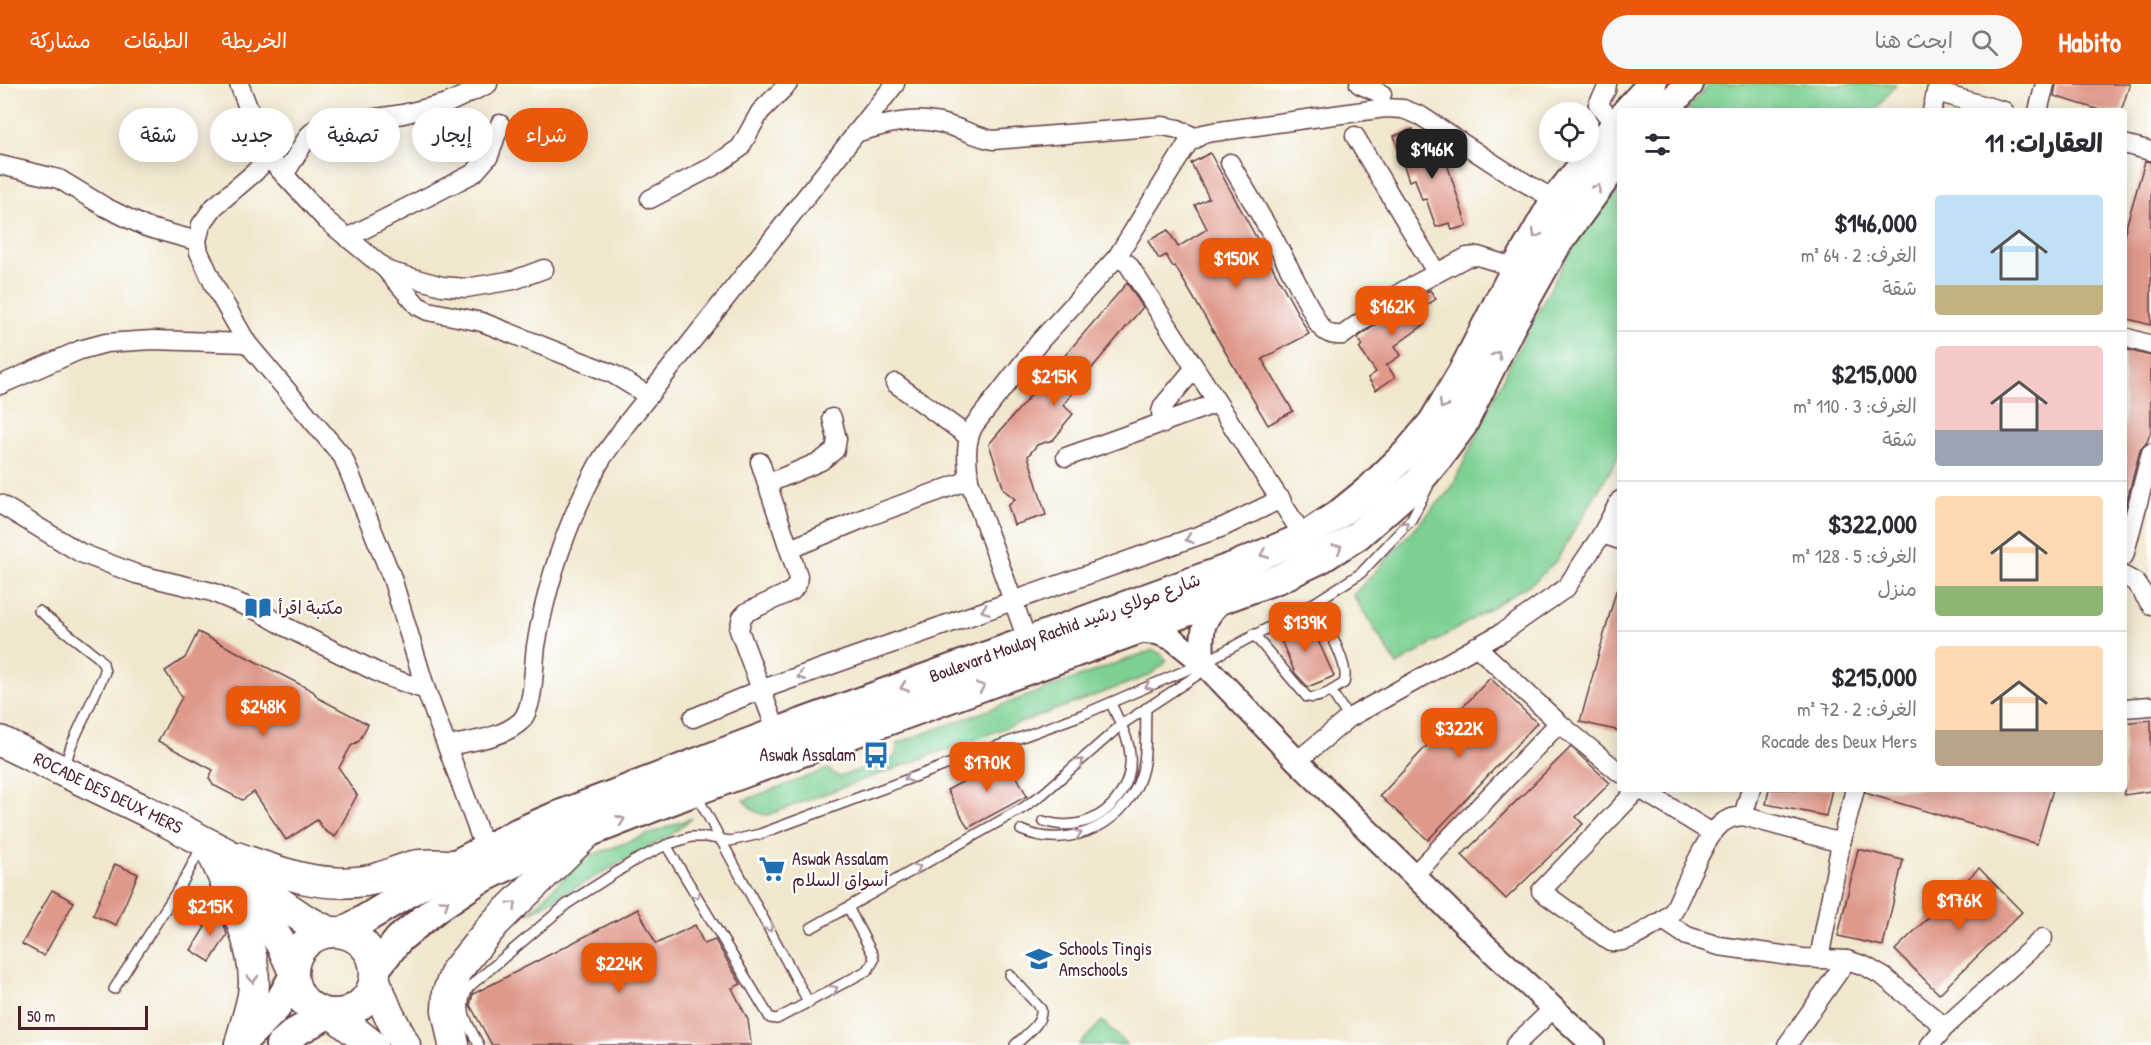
<!DOCTYPE html>
<html lang="ar">
<meta charset="utf-8">
<style>
:root{--surface:#fff;--page:#f7f7f7;--text:#2b2b33;--muted:#7c7c81;--line:#e1e1e2;--accent:#ea580c}
body{margin:0;font-family:"Patrick Hand","Playpen Sans Arabic",sans-serif;background:var(--page);color:var(--text);direction:rtl;height:100vh;display:flex;flex-direction:column;font-size:22px;white-space:nowrap}
*{box-sizing:border-box;margin:0}
p{font-size:20px;color:var(--muted)}
.icon{flex:none;width:33px;height:33px;fill:none;stroke:currentColor;stroke-width:2;stroke-linecap:round;stroke-linejoin:round}
.map{position:relative;flex:1;overflow:hidden;direction:ltr}
.side{position:absolute;left:1617px;top:24px;width:510px;height:684px;display:flex;flex-direction:column;background:var(--surface);border-radius:6px;box-shadow:0 3px 15px #0003;direction:rtl}
.side>*{flex:none}
.top-card{position:absolute;left:18px;top:24px;width:570px;height:54px;direction:rtl;display:flex;gap:12px}
.controls{position:absolute;left:1539px;top:18px;display:grid;gap:12px}
.controls a{display:grid;place-items:center;width:60px;height:60px;border-radius:50%;background:var(--surface);box-shadow:0 3px 15px #0003;font-size:30px}
.scale{position:absolute;left:18px;bottom:15px;width:130px;box-sizing:border-box;padding-left:6px;border:3px solid #4a1f2b;border-top:0;font-size:16px;line-height:21px;white-space:nowrap;color:#4a1f2b;-webkit-text-stroke:4px #fff;paint-order:stroke}
.price{position:absolute;translate:-50% -51px;padding:0 14px;border-radius:12px;background:var(--accent);color:#fff;font-size:20px;line-height:39px;filter:drop-shadow(0 2px 3px #0008)}
.price::after{content:'';position:absolute;left:50%;top:36px;width:18px;height:14px;margin-left:-9px;background:inherit;clip-path:polygon(0 0,100% 0,50% 100%)}
.price.active{background:#222;color:#fff}
ul{padding:0;list-style:none}
li{display:flex;align-items:center;gap:18px;height:150px;padding:0 24px}
li+li{border-top:2px solid var(--line)}
li span{display:grid;place-items:center;flex:none;width:168px;height:120px;border-radius:6px;color:#555}
li>.icon{margin-inline-start:auto}
span .icon{width:72px;height:72px;fill:#fffc;stroke-width:1}
li b{font-size:26px}
h2{display:flex;justify-content:space-between;align-items:center;height:72px;padding:0 24px;font-size:26px}
.tag{padding:0 21px;border-radius:27px;background:var(--surface);box-shadow:0 3px 15px #0003;font-size:21px;line-height:54px}
.tag.active{background:var(--accent);color:#fff}
header{display:flex;align-items:center;gap:36px;box-sizing:border-box;height:84px;padding:0 30px;background:var(--accent);color:#fff}
header strong{font-size:28px}
nav{display:flex;gap:33px;margin-inline-start:auto;font-size:21px}
.search{width:420px;height:54px;background:var(--page);display:flex;align-items:center;gap:15px;box-sizing:border-box;padding:0 21px;border-radius:33px;color:var(--muted);font-size:22px}
.map>svg:first-child{display:block}
</style>
<header>
<strong>Habito</strong>
<div class="search"><svg class="icon" aria-label="search" viewBox="0 0 24 24"><circle cx="10" cy="10" r="6"/><path d="M15 15l6 6"/></svg>ابحث هنا</div>
<nav><a>الخريطة</a><a>الطبقات</a><a>مشاركة</a></nav>
</header>
<div class="map">
<svg width="2151" height="961" viewBox="0 0 2151 961">
<rect width="100%" height="100%" fill="#fff"/>
<filter id="ink" filterUnits="userSpaceOnUse"><feTurbulence type="fractalNoise" baseFrequency=".0167" numOctaves="2"/><feDisplacementMap in="SourceGraphic" scale="12" xChannelSelector="R" yChannelSelector="G"/><feConvolveMatrix kernelMatrix="1 2 1 2 8 2 1 2 1" color-interpolation-filters="sRGB"/></filter>
<filter id="wash" filterUnits="userSpaceOnUse"><feTurbulence type="fractalNoise" baseFrequency=".008" numOctaves="4" result="noise"/><feDisplacementMap in="SourceGraphic" scale="24" xChannelSelector="R" yChannelSelector="G"/><feGaussianBlur stdDeviation="1.35" result="paint"/><feColorMatrix in="noise" values="0 0 0 0 0 0 0 0 0 0 0 0 0 0 0 0 0 1.4 0 .05"/><feComposite in="paint" operator="in"/></filter>
<g filter="url(#wash)">
<rect width="100%" height="100%" fill="#f1e7ce"/>
<g fill="#7cd093" stroke="#63785f" stroke-width="1.5">
<path d="M1710 0H1896L1875 27H1685Z"/>
<path d="M1620 104V370L1556 477 1535 497 1397 581 1353 511 1451 405 1510 280 1576 156Z"/>
<path d="M1153 566 1163 571 1166 576 1163 581 1148 592 767 731C756 730 751 725 744 716L828 685 839 693 895 673 898 659Z"/>
<path d="M692 734 671 751 528 830 582 775Z"/>
<path d="M1102 937 1127 961H1079Z"/>
</g>
<g id="blocks">
<g fill="#df998b">
<path d="M2056 0H2130L2121 27H2103L2054 12Z"/>
<path d="M1413 45 1420 67 1441 61 1467 142 1452 146 1450 139 1436 143 1426 115 1422 116 1415 95 1409 97 1394 52Z"/>
<path d="M1210 69 1309 250 1262 275 1293 327 1268 341 1175 182 1173 183 1166 171 1159 175 1148 157 1168 146 1178 163 1207 145 1195 121 1209 114 1191 79Z"/>
<path d="M2145 77 2151 78V241L2124 234V150Z"/>
<path d="M1127 199 1143 223 1071 309V311L1063 321 1073 330 1063 342V344L1053 356 1037 361 1028 372 1046 431 1014 441 1008 422 1015 415 1004 406 989 360Z"/>
<path d="M1430 206 1436 215 1417 228 1425 240 1395 262 1401 271 1385 282 1387 281 1395 293 1376 306 1368 294 1376 288 1359 264 1362 261 1357 254 1409 217Z"/>
<path d="M2124 265 2151 272V347L2147 358 2140 366 2125 424Z"/>
<path d="M1616 507H1620V647L1580 638Z"/>
<path d="M1308 534 1334 592 1308 603 1295 589 1277 547Z"/>
<path d="M198 548 313 607 318 614 368 640 359 657 351 662 339 684 357 711 335 753 325 747 317 736 286 756 254 708 242 716 213 701 209 694 213 686 158 657 182 613 165 587 185 574Z"/>
<path d="M1490 594 1537 639 1428 756 1380 712Z"/>
<path d="M2151 636V707L2124 711V639Z"/>
<path d="M1571 663 1610 699 1576 733 1583 740 1506 815 1462 771Z"/>
<path d="M1007 674 1027 712 968 744 947 706Z"/>
<path d="M1769 705H1832L1826 732 1766 720Z"/>
<path d="M1866 705H2053L2037 760 1865 709Z"/>
<path d="M1858 765 1903 776 1883 862 1838 852Z"/>
<path d="M115 780 138 790 116 841 93 831Z"/>
<path d="M1979 784 2022 828 1939 910 1895 866Z"/>
<path d="M52 806 74 818 44 872 22 860Z"/>
<path d="M638 825 656 860 695 841 704 860 715 856 741 900 732 904 748 936 751 961H492L470 921 473 910Z"/>
<path d="M208 828 223 837 227 851 210 878 191 866 205 843 200 839Z"/>
</g>
</g>
</g>
<g filter="url(#ink)">
<use href="#blocks" fill-opacity="0" stroke="#633d43" stroke-width="1.5"/>
<g fill="none" stroke-linecap="round" stroke-linejoin="round">
<g stroke="#633d43" stroke-width="12">
<g id="service">
<path d="M39 527 98 573 103 579 105 588 71 662 64 685"/>
<path d="M1253 550 1307 613C1319 616 1333 606 1344 599 1351 580 1323 537 1314 519"/>
<path d="M1331 607 1349 634"/>
<path d="M696 710 809 919"/>
<path d="M1043 737C1053 740 1064 742 1075 740 1108 735 1133 704 1130 671 1129 653 1118 636 1111 619"/>
<path d="M1021 746C1071 768 1131 738 1143 684 1147 665 1145 644 1146 624"/>
<path d="M666 761 770 934 777 935 868 886 874 876 873 871 848 823"/>
<path d="M811 844 1023 724 1044 709 1121 641 1208 584"/>
<path d="M1010 891 1041 925C1043 940 1024 952 1015 961"/>
<path d="M114 905 184 796 202 762"/>
<path d="M479 961C469 942 456 925 469 903L567 820 634 777 666 761 691 753H707L730 757 760 750 1084 630 1203 579 1314 519 1361 489 1411 436 1428 403"/>
</g>
</g>
<g stroke="#633d43" stroke-width="21">
<g id="minor">
<path d="M239 0 263 62 264 74 262 80 255 88 214 123 201 141 197 157 199 168 214 201 247 259 343 373 392 494 426 606 485 765"/>
<path d="M1359 0 1382 10"/>
<path d="M1607 0 1606 6 1598 20 1615 41"/>
<path d="M1936 8 2004 27"/>
<path d="M1932 27 1938 0"/>
<path d="M2038 27 2045 0"/>
<path d="M855 49C880 42 908 33 934 38 955 41 973 52 993 56L1163 42 1178 45 1196 54"/>
<path d="M1355 52 1436 188"/>
<path d="M2124 60 2151 67"/>
<path d="M264 69 326 136 388 187 442 202 466 204 514 196 544 185"/>
<path d="M1230 79 1272 151 1319 241C1326 249 1331 252 1343 251L1403 207 1467 173 1478 172 1516 184"/>
<path d="M0 81 59 95 105 123 146 143 197 157"/>
<path d="M284 91 309 51 318 43 403 30 448 19 488 0"/>
<path d="M650 115 714 82 740 64 760 28 788 0"/>
<path d="M347 154 474 89 489 72 500 40"/>
<path d="M1117 173 1128 180 1304 453"/>
<path d="M388 188 418 222 428 227 482 238 613 290 649 312"/>
<path d="M2124 253 2151 261"/>
<path d="M895 299 969 353"/>
<path d="M0 301 80 266 106 259 152 256 247 259"/>
<path d="M1163 340 1161 328 1163 322 1194 285"/>
<path d="M1066 373 1217 319"/>
<path d="M760 378 798 492 797 500 792 507 747 528 742 533 739 546 777 648"/>
<path d="M767 400 821 377 835 366 837 355 832 334"/>
<path d="M0 420 81 469 136 490 212 508 260 528 286 543 385 592 426 606"/>
<path d="M1602 450 1620 456"/>
<path d="M790 465 867 433 969 396"/>
<path d="M2124 472 2151 369"/>
<path d="M2124 492 2135 498 2151 521"/>
<path d="M1028 558 969 396C967 378 964 356 975 340L1040 257 1117 173 1188 59 1203 50 1213 48 1385 24 1403 25 1421 32 1505 87 1555 116"/>
<path d="M1476 562 1559 639 1620 689"/>
<path d="M2124 624 2151 622"/>
<path d="M693 634 760 606 1223 443 1281 415"/>
<path d="M448 662C471 657 503 654 521 637 535 622 533 582 536 562 547 498 567 438 598 381 605 368 616 356 624 343L895 0"/>
<path d="M1297 677 1349 634 1503 548 1566 504 1602 450 1620 416"/>
<path d="M1638 705 1541 807 1611 858C1630 859 1647 845 1663 836"/>
<path d="M1640 705 1712 749"/>
<path d="M1743 732 1751 705"/>
<path d="M1841 759 1743 732C1735 733 1728 734 1721 740 1704 754 1684 806 1673 828L1663 836 1687 852 1719 862 1803 874 1847 876 1865 882 1884 893 1945 943"/>
<path d="M1414 791 1559 639"/>
<path d="M1819 875 1841 759 1855 705"/>
<path d="M1515 961 1554 924"/>
<path d="M1787 961 1847 876"/>
<path d="M1930 961 1945 943 2043 854"/>
</g>
</g>
<g stroke="#633d43" stroke-width="26">
<g id="tertiary">
<path d="M1134 547 1157 549 1173 555 1203 579 1297 677 1482 858 1593 961"/>
<path d="M1203 579C1202 546 1199 538 1225 514"/>
</g>
</g>
<g stroke="#633d43" stroke-width="32">
<g id="primary">
<path d="M1627 27 1652 0"/>
<path d="M1663 27 1689 0"/>
<path d="M342 849 454 781 519 748 554 733 777 648 1235 482 1304 453 1339 430 1371 404 1407 369 1433 338 1462 289 1516 184 1555 116 1620 35"/>
<path d="M376 884 399 855 437 824 477 797 526 773 695 707 1280 494 1322 474 1357 452 1418 398 1439 373 1462 342 1511 242 1557 160 1620 74"/>
<path d="M239 961 276 924 293 893"/>
<path d="M280 961 294 949 328 930"/>
</g>
</g>
<g stroke="#633d43" stroke-width="33">
<g id="trunk">
<path d="M0 657 150 729 226 769 273 814 304 835 329 848"/>
<path d="M209 761C227 803 260 865 253 911 250 927 244 944 240 960"/>
<path d="M236 773C279 788 318 804 365 797 382 795 397 786 413 782 426 779 441 781 454 781"/>
<path d="M243 799 281 860 293 886"/>
<circle cx="334" cy="889" r="41"/>
<path d="M375 897 388 929 405 961"/>
<path d="M333 930 372 961"/>
<path d="M454 961 447 926 448 908 456 887 495 839 587 749"/>
</g>
</g>
<use href="#service" stroke="#fff" stroke-width="9"/>
<use href="#minor" stroke="#fff" stroke-width="18"/>
<use href="#tertiary" stroke="#fff" stroke-width="22"/>
<use href="#primary" stroke="#fff" stroke-width="28"/>
<use href="#trunk" stroke="#fff" stroke-width="30"/>
</g>
<defs><path id="oneway-chevron" d="M-2-3.5L2.5 0L-2 3.5" fill="none" stroke-width="1.6" stroke-linecap="round" stroke-linejoin="round" transform="scale(1.5)"/></defs>
<g stroke="#ae9aa0">
<use href="#oneway-chevron" transform="translate(1597 104) rotate(-54)"/>
<use href="#oneway-chevron" transform="translate(1536 150) rotate(120)"/>
<use href="#oneway-chevron" transform="translate(1497 271) rotate(-64)"/>
<use href="#oneway-chevron" transform="translate(1443 321) rotate(121)"/>
<use href="#oneway-chevron" transform="translate(1405 441) rotate(-50)"/>
<use href="#oneway-chevron" transform="translate(1189 455) rotate(161)"/>
<use href="#oneway-chevron" transform="translate(1338 464) rotate(-32)"/>
<use href="#oneway-chevron" transform="translate(1264 470) rotate(157)"/>
<use href="#oneway-chevron" transform="translate(985 526) rotate(160)"/>
<use href="#oneway-chevron" transform="translate(801 592) rotate(160)"/>
<use href="#oneway-chevron" transform="translate(1149 602) rotate(156)"/>
<use href="#oneway-chevron" transform="translate(904 603) rotate(160)"/>
<use href="#oneway-chevron" transform="translate(981 603) rotate(-20)"/>
<use href="#oneway-chevron" transform="translate(1080 678) rotate(-41)"/>
<use href="#oneway-chevron" transform="translate(908 694) rotate(160)"/>
<use href="#oneway-chevron" transform="translate(621 736) rotate(-21)"/>
<use href="#oneway-chevron" transform="translate(1078 750) rotate(-14)"/>
<use href="#oneway-chevron" transform="translate(917 784) rotate(-29)"/>
<use href="#oneway-chevron" transform="translate(696 811) rotate(59)"/>
<use href="#oneway-chevron" transform="translate(445 819) rotate(-34)"/>
<use href="#oneway-chevron" transform="translate(513 821) rotate(-45)"/>
<use href="#oneway-chevron" transform="translate(769 844) rotate(61)"/>
<use href="#oneway-chevron" transform="translate(253 895) rotate(87)"/>
<use href="#oneway-chevron" transform="translate(834 905) rotate(-29)"/>
</g>
</g>
<defs>
<g id="library-bare" transform="scale(2.07)"><path d="M-6-4Q-3-5.5-.7-3.5V5Q-3 3-6 4ZM6-4Q3-5.5 .7-3.5V5Q3 3 6 4Z" fill="#1f6fb2" stroke="#fff" stroke-width="2.5" paint-order="stroke"/></g>
<g id="bus-bare" transform="scale(2.07)"><path d="M-5-6H5V4H4V6H2V4H-2V6H-4V4H-5ZM-3.5-4V0h7V-4ZM-3.5 1.2v1.5H-2V1.2ZM2 1.2v1.5H3.5V1.2Z" fill="#1f6fb2" stroke="#fff" stroke-width="2.5" paint-order="stroke"/></g>
<g id="supermarket-bare" transform="scale(2.07)"><path d="M-6-5.5h2.5l.6 2H6L4.5 2H-2.5L-4.4-4H-6ZM-1.5 3.2a1.3 1.3 0 1 0 .1 0ZM3 3.2a1.3 1.3 0 1 0 .1 0Z" fill="#1f6fb2" stroke="#fff" stroke-width="2.5" paint-order="stroke"/></g>
<g id="school-bare" transform="scale(2.07)"><path d="M0-5L7-2L0 1L-7-2ZM-4 1L0 2.5L4 1V4Q0 6-4 4Z" fill="#1f6fb2" stroke="#fff" stroke-width="2.5" paint-order="stroke"/></g>
</defs>
<g fill-rule="evenodd">
<use href="#library-bare" x="258" y="524"/>
<use href="#bus-bare" x="876" y="671"/>
<use href="#supermarket-bare" x="772" y="785"/>
<use href="#school-bare" x="1039" y="875"/>
</g>
<g text-anchor="middle" stroke-width="4.5" stroke-linejoin="round" paint-order="stroke">
<g font-size="18" fill="#4a1f2b" stroke="#fff" text-anchor="start">
<text x="278" y="530">مكتبة اقرأ</text>
<text x="856" y="677" text-anchor="end">Aswak Assalam</text>
<text x="792" y="781">Aswak Assalam<tspan x="792" dy="21">أسواق السلام</tspan></text>
<text x="1059" y="871">Schools Tingis<tspan x="1059" dy="21">Amschools</tspan></text>
</g>
<g font-size="18" fill="#4a1f2b" stroke="#fff">
<text transform="translate(1065 544) rotate(-20)" y="6">Boulevard Moulay Rachid شارع مولاي رشيد</text>
<text transform="translate(108 709) rotate(26)" y="6">ROCADE DES DEUX MERS</text>
</g>
</g>
</svg>
<div class="controls">
<a><svg class="icon" aria-label="locate" viewBox="0 0 24 24"><circle cx="12" cy="12" r="6"/><path d="M12 2v4M12 18v4M2 12h4M18 12h4"/></svg></a>
</div>
<div class="scale">50 m</div>
<b class="price active" style="left:1432px;top:96px">$146K</b>
<b class="price" style="left:1236px;top:205px">$150K</b>
<b class="price" style="left:1392px;top:253px">$162K</b>
<b class="price" style="left:1054px;top:323px">$215K</b>
<b class="price" style="left:1305px;top:569px">$139K</b>
<b class="price" style="left:263px;top:653px">$248K</b>
<b class="price" style="left:1459px;top:675px">$322K</b>
<b class="price" style="left:987px;top:709px">$170K</b>
<b class="price" style="left:1959px;top:847px">$176K</b>
<b class="price" style="left:210px;top:853px">$215K</b>
<b class="price" style="left:619px;top:910px">$224K</b>
<div class="top-card">
<a class="tag active">شراء</a>
<a class="tag">إيجار</a>
<a class="tag">تصفية</a>
<a class="tag">جديد</a>
<a class="tag">شقة</a>
</div>
<section class="side">
<h2>العقارات: 11<svg class="icon" aria-label="filters" viewBox="0 0 24 24"><path d="M4 7h16M4 17h16"/><circle cx="9" cy="7" r="2"/><circle cx="15" cy="17" r="2"/></svg></h2>
<ul>
<li><span style="background:linear-gradient(#bfe0f5 75%,#c2b280 0)"><svg class="icon" aria-label="home" viewBox="0 0 24 24"><path d="M3 11l9-7 9 7M6 9v11h12V9"/></svg></span><div><b>$146,000</b><p>الغرف: 2 · 64 m²</p><p>شقة</p></div></li>
<li><span style="background:linear-gradient(#f6c9c9 70%,#9aa5b1 0)"><svg class="icon" aria-label="home" viewBox="0 0 24 24"><path d="M3 11l9-7 9 7M6 9v11h12V9"/></svg></span><div><b>$215,000</b><p>الغرف: 3 · 110 m²</p><p>شقة</p></div></li>
<li><span style="background:linear-gradient(#ffd9b3 75%,#8fb573 0)"><svg class="icon" aria-label="home" viewBox="0 0 24 24"><path d="M3 11l9-7 9 7M6 9v11h12V9"/></svg></span><div><b>$322,000</b><p>الغرف: 5 · 128 m²</p><p>منزل</p></div></li>
<li><span style="background:linear-gradient(#ffd9b3 70%,#b9a48a 0)"><svg class="icon" aria-label="home" viewBox="0 0 24 24"><path d="M3 11l9-7 9 7M6 9v11h12V9"/></svg></span><div><b>$215,000</b><p>الغرف: 2 · 72 m²</p><p>Rocade des Deux Mers</p></div></li>
</ul>
</section>
</div>
